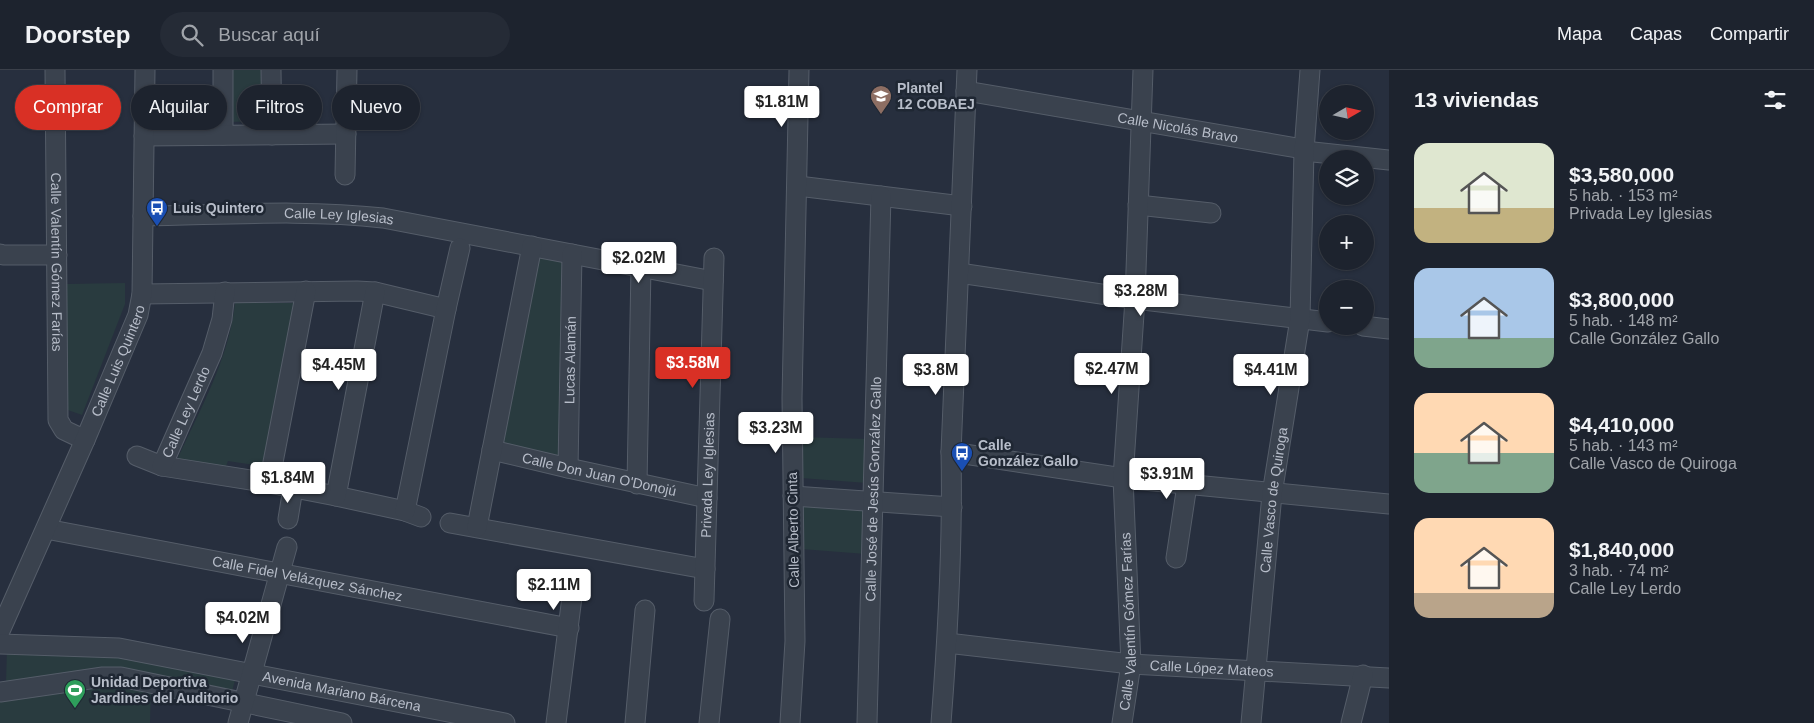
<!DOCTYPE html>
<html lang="es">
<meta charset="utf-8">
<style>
:root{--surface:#1d232e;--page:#252b36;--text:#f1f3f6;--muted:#a0a4aa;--line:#3b404a;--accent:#d93025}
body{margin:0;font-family:Arial,sans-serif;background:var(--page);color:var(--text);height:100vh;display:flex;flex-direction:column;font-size:19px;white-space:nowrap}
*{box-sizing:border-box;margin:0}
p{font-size:16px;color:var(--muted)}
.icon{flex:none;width:28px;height:28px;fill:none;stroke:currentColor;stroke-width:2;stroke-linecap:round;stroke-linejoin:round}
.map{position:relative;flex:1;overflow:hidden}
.sheet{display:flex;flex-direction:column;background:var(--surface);width:425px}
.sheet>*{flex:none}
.hud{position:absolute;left:15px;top:15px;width:475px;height:45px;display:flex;gap:10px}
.needle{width:32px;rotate:81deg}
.fabs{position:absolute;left:1319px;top:15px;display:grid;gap:10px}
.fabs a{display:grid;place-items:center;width:55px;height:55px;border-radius:50%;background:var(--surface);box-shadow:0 1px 4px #0004,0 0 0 1px var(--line);font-size:25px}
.price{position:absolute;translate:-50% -42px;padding:0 11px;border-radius:5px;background:#fff;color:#222;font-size:16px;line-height:32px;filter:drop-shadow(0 1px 2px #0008)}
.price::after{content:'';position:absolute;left:50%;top:30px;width:15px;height:11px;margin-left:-8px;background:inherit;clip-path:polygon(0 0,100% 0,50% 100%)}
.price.selected{background:var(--accent);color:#fff}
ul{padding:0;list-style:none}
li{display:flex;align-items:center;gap:15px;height:125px;padding:0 25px}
li span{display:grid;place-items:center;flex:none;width:140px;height:100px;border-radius:15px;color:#555}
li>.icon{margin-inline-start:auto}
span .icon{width:60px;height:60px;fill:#fffc;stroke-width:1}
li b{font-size:21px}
h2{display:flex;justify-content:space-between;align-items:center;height:60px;padding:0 25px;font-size:21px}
.tag{padding:0 18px;border-radius:22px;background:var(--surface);box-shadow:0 1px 4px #0004,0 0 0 1px var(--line);font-size:18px;line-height:45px}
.tag.selected{background:var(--accent);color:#fff}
header{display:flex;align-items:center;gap:30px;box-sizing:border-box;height:70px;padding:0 25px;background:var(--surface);border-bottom:1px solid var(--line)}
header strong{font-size:24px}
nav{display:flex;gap:28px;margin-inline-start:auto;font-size:18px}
.search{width:350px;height:45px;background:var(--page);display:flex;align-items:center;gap:12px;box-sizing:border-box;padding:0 18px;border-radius:28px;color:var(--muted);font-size:19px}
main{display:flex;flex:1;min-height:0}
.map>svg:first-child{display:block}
</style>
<header>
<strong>Doorstep</strong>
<div class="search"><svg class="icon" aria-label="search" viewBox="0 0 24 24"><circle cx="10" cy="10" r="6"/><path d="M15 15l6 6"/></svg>Buscar aquí</div>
<nav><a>Mapa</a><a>Capas</a><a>Compartir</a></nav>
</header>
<main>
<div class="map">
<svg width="1389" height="653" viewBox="0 0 1389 653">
<rect width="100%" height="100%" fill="#272f3e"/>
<g fill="#293b3f">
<path d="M227 0H266V51L227 52Z"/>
<path d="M537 187 565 192 562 388 502 374Z"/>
<path d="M125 213V234L82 345 65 339 67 214Z"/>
<path d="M235 233H297L267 397 228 391 225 399 177 390C200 339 229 289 235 233Z"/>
<path d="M800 367 868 369 867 413 801 408Z"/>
<path d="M801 433 867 438 866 484 801 479Z"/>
<path d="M7 578 118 584 237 603 232 621 116 603 6 612Z"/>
<path d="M115 609 151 616 150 653H0V625Z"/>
</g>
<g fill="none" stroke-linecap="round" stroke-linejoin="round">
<g stroke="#555d69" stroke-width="21">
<g id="minor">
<path id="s1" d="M55 0 58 350 64 360 85 370"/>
<path d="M223 0V65"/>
<path d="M271 0 272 65"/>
<path id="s2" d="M966 21 1297 78 1304 81 1389 90"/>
<path d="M144 66 346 64"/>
<path d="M345 105 347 0"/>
<path d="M798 116 962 136"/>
<path d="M1138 135 1211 143"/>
<path id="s3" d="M143 146C223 145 304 139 383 148L713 211"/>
<path d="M0 184 3 185H57"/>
<path d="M959 203 1135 229 1328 252"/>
<path d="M142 224 357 221 375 222 446 239"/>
<path d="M1363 256 1389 259"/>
<path id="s4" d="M492 380 568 398 707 428"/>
<path d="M951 382 1123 408 1389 434"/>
<path d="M137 386 162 396 269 413 336 426 405 441 421 447"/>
<path id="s5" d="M162 396 212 283 222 249 225 222"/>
<path id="s6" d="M568 398 572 184"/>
<path d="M269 413 306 221"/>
<path d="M637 414 641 197"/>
<path d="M336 426 375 222"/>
<path d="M793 426 952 437"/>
<path d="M405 441 446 239 460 178"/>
<path d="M288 449 293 418"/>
<path d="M450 453 705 499"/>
<path d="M477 457 532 176"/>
<path id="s7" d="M46 459 569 558"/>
<path d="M1176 488 1187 415"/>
<path id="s8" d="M704 531 714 188"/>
<path id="s9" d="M0 561 85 370 138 245 142 224 145 0"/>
<path id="s10" d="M947 573 1131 594 1389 608"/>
<path id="s11" d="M0 574 119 578 505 653"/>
<path d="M0 622 103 607H121L342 653"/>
<path d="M238 653 287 477"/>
<path d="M556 653 572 527"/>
<path d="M635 653 645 540"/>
<path d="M709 653 720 549"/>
<path d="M790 653 795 571 792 328 799 0"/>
<path id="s12" d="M867 653 881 126"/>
<path d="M941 653C948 563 953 473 951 382L967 0"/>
<path id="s13" d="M1122 653 1131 594 1123 408 1135 229 1143 0"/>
<path id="s14" d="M1251 653 1272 424 1300 249 1304 81 1310 0"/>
<path d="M1351 653 1363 605"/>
</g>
</g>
<use href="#minor" stroke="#3a424e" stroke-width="19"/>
</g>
<defs>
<g id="university-pin" transform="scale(1.125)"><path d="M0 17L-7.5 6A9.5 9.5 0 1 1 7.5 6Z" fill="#8d6e63" stroke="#1f2733"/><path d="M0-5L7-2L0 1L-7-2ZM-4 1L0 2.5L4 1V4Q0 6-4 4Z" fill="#fff"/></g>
<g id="bus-pin" transform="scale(1.125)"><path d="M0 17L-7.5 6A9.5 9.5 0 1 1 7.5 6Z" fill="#1a4fb4" stroke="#1f2733"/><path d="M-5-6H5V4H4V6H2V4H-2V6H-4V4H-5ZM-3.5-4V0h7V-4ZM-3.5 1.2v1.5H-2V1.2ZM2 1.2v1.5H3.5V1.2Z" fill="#fff"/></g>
<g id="stadium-pin" transform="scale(1.125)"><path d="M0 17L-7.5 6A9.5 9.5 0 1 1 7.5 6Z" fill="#2e9e5b" stroke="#1f2733"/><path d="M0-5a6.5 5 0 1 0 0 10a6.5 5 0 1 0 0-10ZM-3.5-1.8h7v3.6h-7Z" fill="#fff"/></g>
</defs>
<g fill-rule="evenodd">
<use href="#university-pin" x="881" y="26"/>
<use href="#bus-pin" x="157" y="138"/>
<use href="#bus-pin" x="962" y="383"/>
<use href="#stadium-pin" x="75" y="620"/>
</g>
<g text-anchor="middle" stroke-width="5" stroke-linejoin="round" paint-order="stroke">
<g font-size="14" font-weight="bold" fill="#b7bdc9" stroke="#1f2733" text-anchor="start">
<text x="897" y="23">Plantel<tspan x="897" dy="16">12 COBAEJ</tspan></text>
<text x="173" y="143">Luis Quintero</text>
<text x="978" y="380">Calle<tspan x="978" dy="16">González Gallo</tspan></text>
<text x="91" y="617">Unidad Deportiva<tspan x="91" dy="16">Jardines del Auditorio</tspan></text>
</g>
<g font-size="14" fill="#b7bdc9" stroke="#1f2733">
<text dy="5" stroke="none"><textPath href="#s2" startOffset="215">Calle Nicolás Bravo</textPath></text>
<text dy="5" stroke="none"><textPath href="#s3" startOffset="196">Calle Ley Iglesias</textPath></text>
<text dy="5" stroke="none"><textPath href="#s1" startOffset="192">Calle Valentín Gómez Farías</textPath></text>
<text dy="5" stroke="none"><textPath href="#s9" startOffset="295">Calle Luis Quintero</textPath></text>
<text dy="5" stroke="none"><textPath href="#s6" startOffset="108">Lucas Alamán</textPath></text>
<text dy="5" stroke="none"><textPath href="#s5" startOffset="59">Calle Ley Lerdo</textPath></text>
<text dy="5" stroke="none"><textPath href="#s4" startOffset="110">Calle Don Juan O'Donojú</textPath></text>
<text dy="5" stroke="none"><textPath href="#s8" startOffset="126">Privada Ley Iglesias</textPath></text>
<text dy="5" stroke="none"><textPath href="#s12" startOffset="234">Calle José de Jesús González Gallo</textPath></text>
<text dy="5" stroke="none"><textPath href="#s14" startOffset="224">Calle Vasco de Quiroga</textPath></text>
<text transform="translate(793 460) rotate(-91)" y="5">Calle Alberto Cinta</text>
<text dy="5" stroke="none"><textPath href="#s7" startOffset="266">Calle Fidel Velázquez Sánchez</textPath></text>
<text dy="5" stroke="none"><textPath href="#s13" startOffset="102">Calle Valentín Gómez Farías</textPath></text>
<text dy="5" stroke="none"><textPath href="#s10" startOffset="266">Calle López Mateos</textPath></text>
<text dy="5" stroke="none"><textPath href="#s11" startOffset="346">Avenida Mariano Bárcena</textPath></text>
</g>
</g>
</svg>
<div class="fabs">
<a><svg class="needle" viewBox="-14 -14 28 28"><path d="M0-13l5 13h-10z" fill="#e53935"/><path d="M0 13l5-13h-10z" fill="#a0a4aa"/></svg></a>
<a><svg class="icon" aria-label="layers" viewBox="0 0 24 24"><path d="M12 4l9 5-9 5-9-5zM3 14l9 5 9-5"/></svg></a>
<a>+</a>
<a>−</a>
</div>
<b class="price" style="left:782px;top:58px">$1.81M</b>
<b class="price" style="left:639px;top:214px">$2.02M</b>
<b class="price" style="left:1141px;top:247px">$3.28M</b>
<b class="price selected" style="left:693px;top:319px">$3.58M</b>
<b class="price" style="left:339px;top:321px">$4.45M</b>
<b class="price" style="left:1112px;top:325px">$2.47M</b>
<b class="price" style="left:936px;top:326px">$3.8M</b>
<b class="price" style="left:1271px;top:326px">$4.41M</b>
<b class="price" style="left:776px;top:384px">$3.23M</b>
<b class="price" style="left:1167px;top:430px">$3.91M</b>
<b class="price" style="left:288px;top:434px">$1.84M</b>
<b class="price" style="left:554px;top:541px">$2.11M</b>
<b class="price" style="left:243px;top:574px">$4.02M</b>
<div class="hud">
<a class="tag selected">Comprar</a>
<a class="tag">Alquilar</a>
<a class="tag">Filtros</a>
<a class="tag">Nuevo</a>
</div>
</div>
<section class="sheet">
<h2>13 viviendas<svg class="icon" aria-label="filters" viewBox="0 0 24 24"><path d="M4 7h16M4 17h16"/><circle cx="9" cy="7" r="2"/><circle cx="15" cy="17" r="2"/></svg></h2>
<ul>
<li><span style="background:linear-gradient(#dfe7d0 65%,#c2b280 0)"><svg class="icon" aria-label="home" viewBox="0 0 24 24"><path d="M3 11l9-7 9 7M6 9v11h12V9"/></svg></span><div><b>$3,580,000</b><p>5 hab. · 153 m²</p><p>Privada Ley Iglesias</p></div></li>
<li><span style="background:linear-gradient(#a9c7e8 70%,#7fa58c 0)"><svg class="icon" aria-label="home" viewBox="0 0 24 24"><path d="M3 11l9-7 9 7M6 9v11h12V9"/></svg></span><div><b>$3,800,000</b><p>5 hab. · 148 m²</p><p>Calle González Gallo</p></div></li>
<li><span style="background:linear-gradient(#ffd9b3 60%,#7fa58c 0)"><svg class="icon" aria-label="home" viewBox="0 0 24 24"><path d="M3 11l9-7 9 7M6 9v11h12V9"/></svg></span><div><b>$4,410,000</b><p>5 hab. · 143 m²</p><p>Calle Vasco de Quiroga</p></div></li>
<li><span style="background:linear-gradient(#ffd9b3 75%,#b9a48a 0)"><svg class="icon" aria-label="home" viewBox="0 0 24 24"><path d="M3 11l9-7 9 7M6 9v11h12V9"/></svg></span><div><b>$1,840,000</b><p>3 hab. · 74 m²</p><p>Calle Ley Lerdo</p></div></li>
</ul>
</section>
</main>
